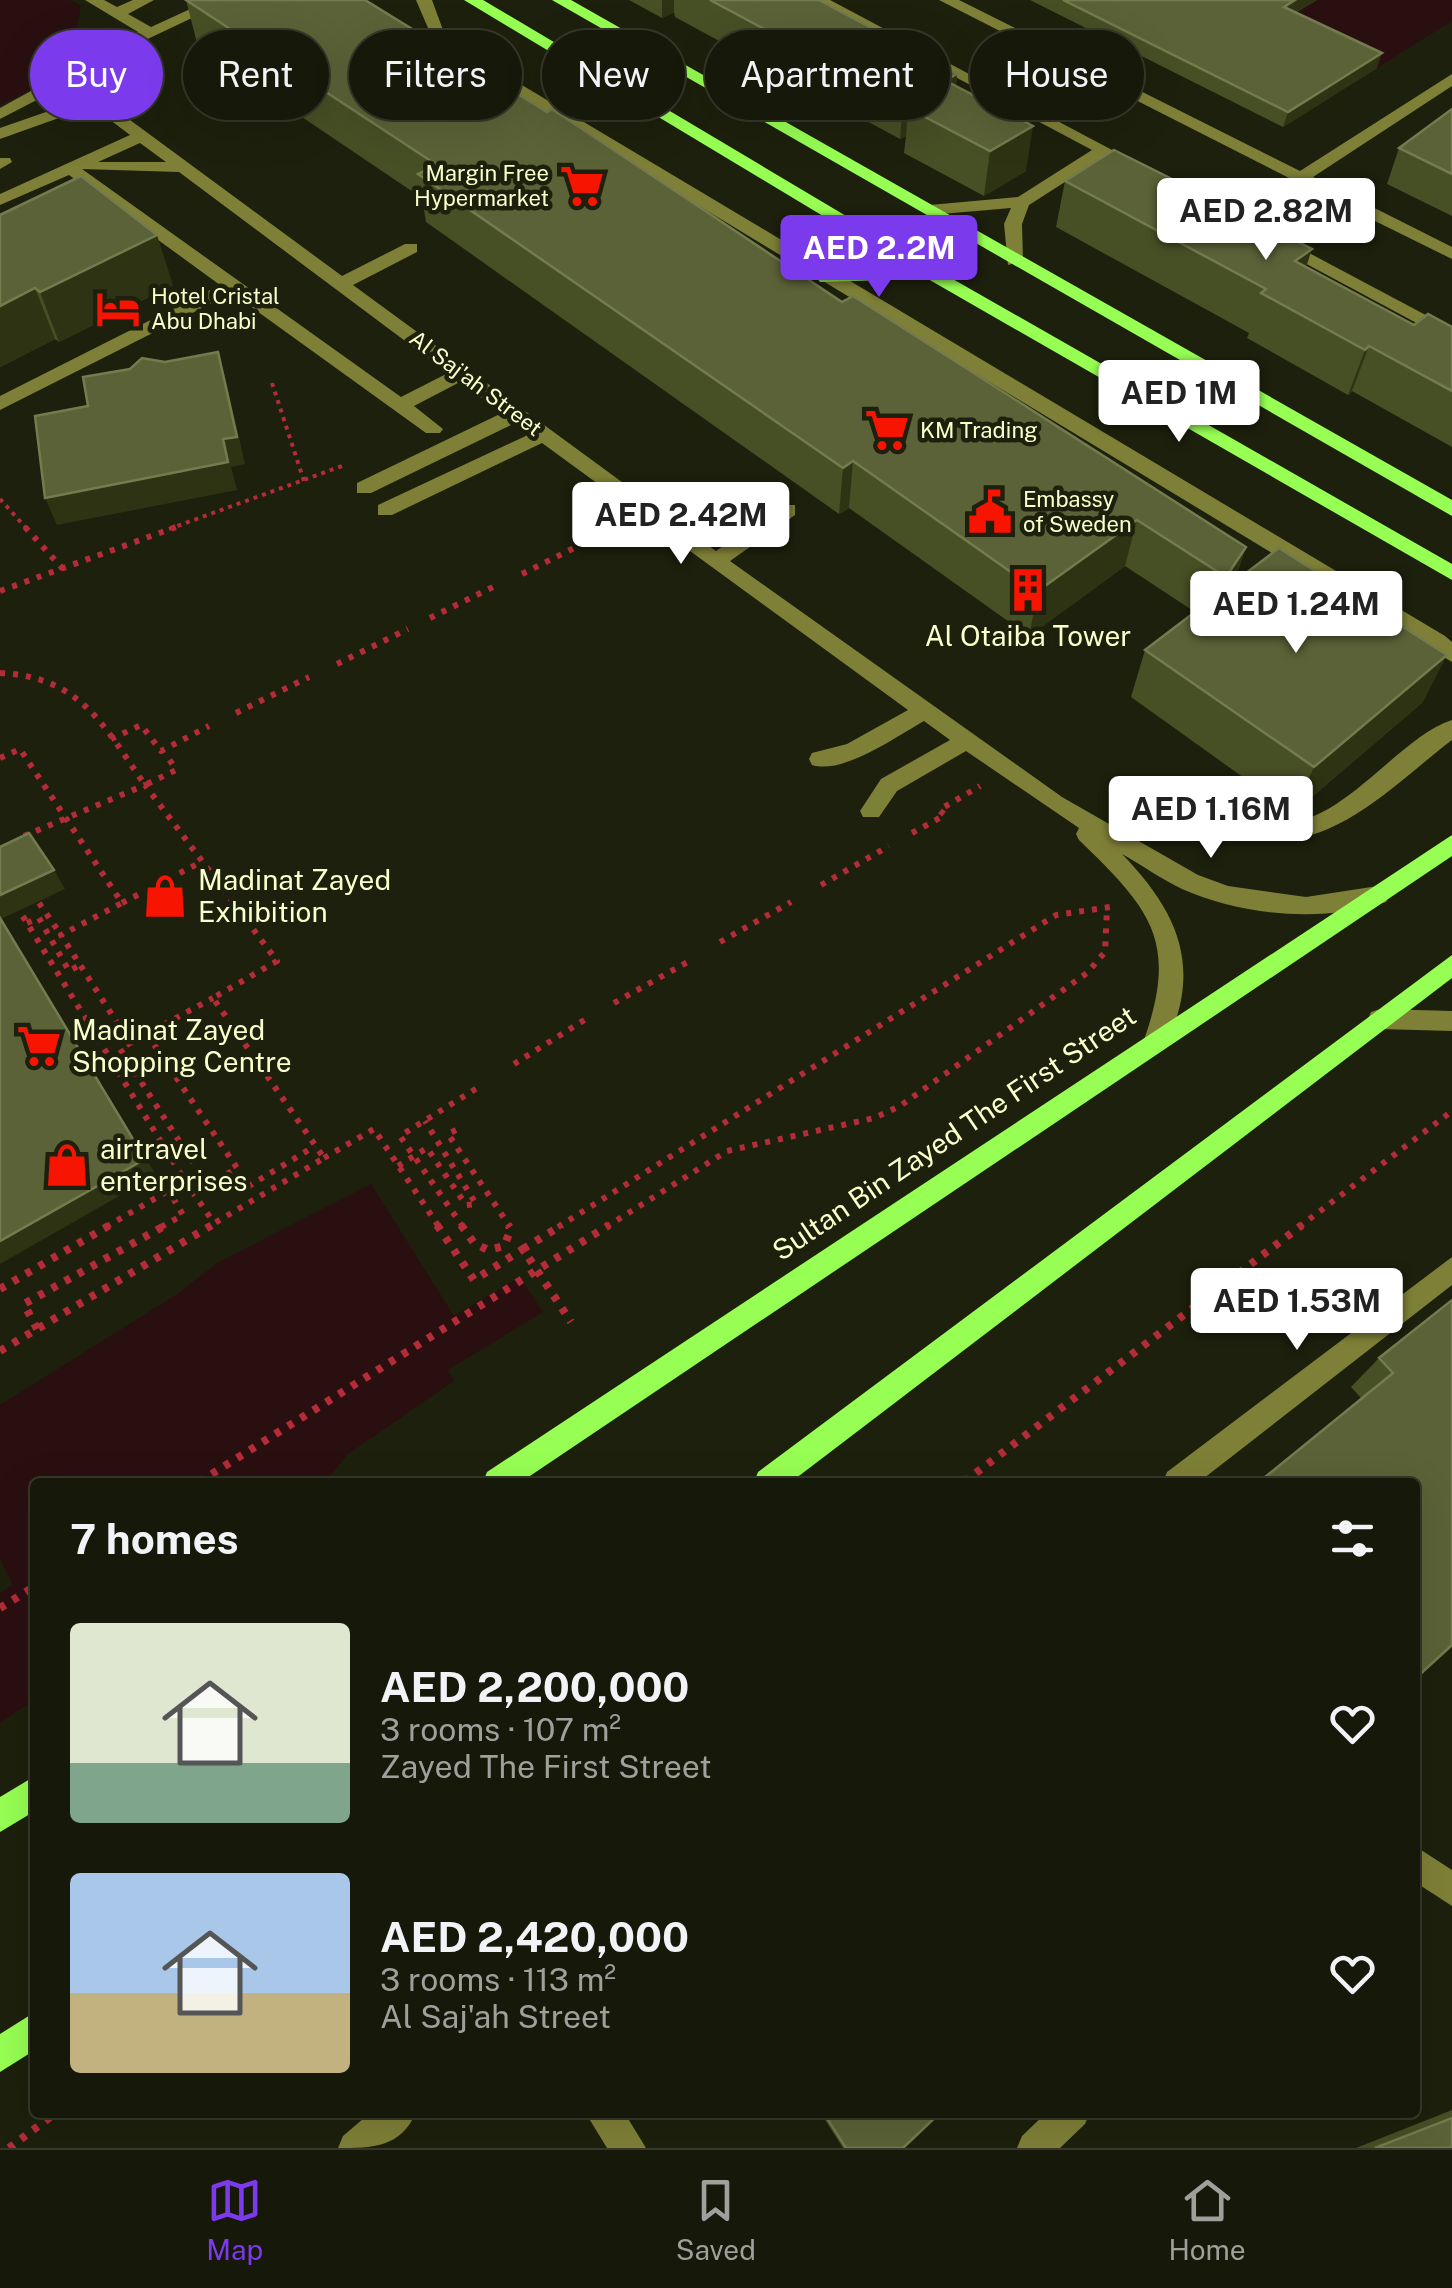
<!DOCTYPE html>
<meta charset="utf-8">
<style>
:root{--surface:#161809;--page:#232517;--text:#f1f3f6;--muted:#9ea09c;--line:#35372a;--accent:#7c3aed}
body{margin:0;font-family:"Public Sans",sans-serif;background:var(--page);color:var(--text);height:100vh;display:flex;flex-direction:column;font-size:38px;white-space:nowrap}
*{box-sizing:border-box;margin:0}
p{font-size:32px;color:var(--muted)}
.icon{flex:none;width:55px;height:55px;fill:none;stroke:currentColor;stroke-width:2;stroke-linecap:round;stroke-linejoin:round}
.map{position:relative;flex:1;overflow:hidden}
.sheet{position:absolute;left:30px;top:1478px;width:1390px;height:640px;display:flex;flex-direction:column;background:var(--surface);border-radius:10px;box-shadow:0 10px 40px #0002,0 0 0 2px var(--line)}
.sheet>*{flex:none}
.guide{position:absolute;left:30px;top:30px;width:1392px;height:90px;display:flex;gap:20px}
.price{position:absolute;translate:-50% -85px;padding:0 22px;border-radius:10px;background:#fff;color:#222;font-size:32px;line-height:65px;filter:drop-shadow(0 2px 5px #0008)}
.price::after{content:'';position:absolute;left:50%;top:60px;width:30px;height:22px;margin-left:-15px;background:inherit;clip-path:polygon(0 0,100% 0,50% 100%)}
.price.active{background:var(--accent);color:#fff}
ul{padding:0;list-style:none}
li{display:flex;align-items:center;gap:30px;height:250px;padding:0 40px}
li span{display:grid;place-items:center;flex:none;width:280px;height:200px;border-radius:10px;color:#555}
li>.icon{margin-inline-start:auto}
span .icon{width:120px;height:120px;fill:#fffc;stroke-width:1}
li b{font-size:42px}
h2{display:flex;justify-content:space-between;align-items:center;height:120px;padding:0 40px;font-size:42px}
.tag{padding:0 35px;border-radius:45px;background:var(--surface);box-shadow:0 10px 40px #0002,0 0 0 2px var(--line);font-size:35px;line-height:90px}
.tag.active{background:var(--accent);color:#fff}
.tab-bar{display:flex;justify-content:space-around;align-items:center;height:140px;border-top:2px solid var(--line);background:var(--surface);font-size:28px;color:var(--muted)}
.tab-bar a{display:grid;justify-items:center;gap:5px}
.tab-bar .active{color:var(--accent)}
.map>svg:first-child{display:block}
</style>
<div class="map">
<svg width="1452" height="2148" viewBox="0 0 1452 2148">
<rect width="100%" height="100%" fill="#1d200c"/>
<g fill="#2a0f11">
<path d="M0 0H71L81 6 68 72 0 105Z"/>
<path d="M1317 0H1452V21L1377 68 1279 22Z"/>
<path d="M371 1184 454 1316 520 1277 543 1312 448 1370 454 1381 348 1454 325 1482H35V1699L0 1723V1593L13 1585 0 1559V1405L179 1293 217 1263Z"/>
</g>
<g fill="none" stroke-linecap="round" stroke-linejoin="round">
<g stroke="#b32c37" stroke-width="4" stroke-dasharray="4 5" stroke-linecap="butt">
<path d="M272 383 304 481"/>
<path d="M0 499 27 529"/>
<path d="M169 529 342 466"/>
</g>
<g stroke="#b32c37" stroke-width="6" stroke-dasharray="5 8" stroke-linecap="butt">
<path d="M25 527 63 569"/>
<path d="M522 574 584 543"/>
<path d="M0 591 176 527"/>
<path d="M430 618 497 585"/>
<path d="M337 664 408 629"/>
<path d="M0 673C81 677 103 725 145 785L176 770 169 759"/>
<path d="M236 713 309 677"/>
<path d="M111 739 141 725 161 751 209 726"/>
<path d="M0 758 20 749 122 903 61 935 130 1043 213 998"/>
<path d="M912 833 945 815 939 810 980 786"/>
<path d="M24 836 145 785 277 961 213 998 324 1158 208 1227"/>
<path d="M821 885 889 846"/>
<path d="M39 903 61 935"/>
<path d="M122 903 203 861"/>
<path d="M16 905 185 1181 199 1172 120 1049 130 1043"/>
<path d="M27 923 39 918 69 971 80 965"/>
<path d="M720 942 791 902"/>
<path d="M614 1003 693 959"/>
<path d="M147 1034 249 1186 315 1146"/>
<path d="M514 1064 586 1019"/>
<path d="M456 1130 448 1134 510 1227"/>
<path d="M324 1158 374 1129 439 1227"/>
<path d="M398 1166 427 1148 466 1205 476 1204 425 1121"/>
<path d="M193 1193 237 1168"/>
<path d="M106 1227 185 1181 214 1223"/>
<path d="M161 1227 183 1215 169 1191"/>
<path d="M463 1227 400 1136 482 1085"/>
<path d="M558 1227 1056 915 1110 907"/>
<path d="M606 1227 727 1151 874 1118 900 1106 1087 973 1105 952 1107 908"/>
<path d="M1299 1227 1452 1111"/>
</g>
<g stroke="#b32c37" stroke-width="8" stroke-dasharray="6 9" stroke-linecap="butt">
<path d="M437 1225 474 1280 523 1249 571 1322"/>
<path d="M461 1225 474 1243 488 1250 504 1246 511 1229 508 1225"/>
<path d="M523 1249 562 1225"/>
<path d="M0 1289 110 1225"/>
<path d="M37 1329 24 1304 166 1225"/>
<path d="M0 1351 212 1225"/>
<path d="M199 1482 609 1225"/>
<path d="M964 1482 1302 1225"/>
<path d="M0 1608 35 1586"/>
<path d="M9 2148 57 2112"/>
</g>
<g fill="#7f8037" fill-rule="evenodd">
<path d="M85 0H104L117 7 133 0H154L128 14 151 27 210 0H230L118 53 107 63 99 84 107 103 342 276 405 244H417V252L353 285 716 551 781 505H795V515L730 561 1062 797 1198 875 1228 886 1306 897 1378 886 1390 895 1386 902C1323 923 1243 916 1182 889 1161 879 1142 865 1122 854 1179 913 1203 968 1165 1047H1147L1144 1040C1179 940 1150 909 1079 840L1076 834 1079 828 966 751 897 791 879 817H863L860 811 881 779 950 740 924 721C897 736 843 775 812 765L809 759 812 753 847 744 908 710 542 443 392 515H378V505L530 434 515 423 371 493H357V483L502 413 460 382 414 406 443 429 440 433H426L232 293 0 410V396L220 285 69 175 0 205V194L130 135 97 110 56 119 0 139V128L46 112 91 102 83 84 87 74 0 119V108L138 32ZM140 143 166 162H98ZM82 169 179 172 448 373 401 397Z"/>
<path d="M416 0H432L443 30 480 60 1445 636 1452 642V662L468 66 431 35Z"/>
<path d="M811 0H830L1146 168 1132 172 1104 157 1029 205 1022 224 1023 261 1008 265 1004 224 1011 208 930 215 921 210 930 205 1018 197 1092 150Z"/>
<path d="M939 0H959L1300 171 1452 74V86L1313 177 1452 247V259L1302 185 1244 223H1232V215L1289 178Z"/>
<path d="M0 158H10L12 162 0 169Z"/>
<path d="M1279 237 1452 329V342L1273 246 1270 242Z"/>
<path d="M1452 720V740C1396 782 1327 859 1251 835 1237 831 1219 825 1212 813L1223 804C1238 809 1251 819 1266 822 1336 837 1395 738 1452 720Z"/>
<path d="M1380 1009 1452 1011V1031L1380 1029 1371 1026 1368 1019 1371 1012Z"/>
<path d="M1452 1257V1285L1199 1482H1163L1167 1472Z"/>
<path d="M1415 1846 1452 1870V1906L1415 1882Z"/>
<path d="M371 2112H416C401 2148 372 2148 338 2148L343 2136Z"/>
<path d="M585 2112H624L646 2148H607Z"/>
<path d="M1047 2112H1090L1085 2124 1060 2148H1017L1022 2136Z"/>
</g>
<g fill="#97ff53" fill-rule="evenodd">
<path d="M464 0H483L937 270 1452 564V580L928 279 820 282 817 278 826 273 911 269Z"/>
<path d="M552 0H571L1452 500V516Z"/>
<path d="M1452 835V856L521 1482H483L487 1472Z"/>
<path d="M1452 955V978L791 1482H754L758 1472Z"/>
<path d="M35 1776V1811L0 1832V1797Z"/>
<path d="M35 2012V2050L0 2072V2034Z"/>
</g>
</g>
<g fill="#474f25">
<path d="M186 0 842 302 1246 547 1234 582 1423 702 1293 813 1131 697 1145 650 1195 612 1125 566 1029 636 849 508 839 514 426 222 422 198 198 47Z"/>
<path d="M629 0H819L957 74 956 86 1026 171 984 196 904 153 906 136 900 139 675 17 674 12 662 18Z"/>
<path d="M1030 0H1317L1295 13 1377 68 1283 127Z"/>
<path d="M1452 109V216L1387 184 1399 148Z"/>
<path d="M1065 181 1306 267 1414 325 1452 327V447L1352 391 1348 395 1247 338 1249 333 1056 227Z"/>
<path d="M0 215 173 285 59 342 55 339 0 367Z"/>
<path d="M1452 1300V1645L1361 1398 1351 1387 1379 1358Z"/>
<path d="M1452 2110V2148H1356Z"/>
<path d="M820 2112H941L903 2148H843Z"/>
</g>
<g fill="#2e3413">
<path d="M662 0H674V12L662 18Z"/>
<path d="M1295 0H1317L1279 22 1284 7Z"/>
<path d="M1382 53 1377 68 1283 127 1288 112Z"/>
<path d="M957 74 953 110 908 108 906 136 900 139 903 103Z"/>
<path d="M1033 126 1026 171 984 196 990 151Z"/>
<path d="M157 235 173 285 59 342 40 292Z"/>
<path d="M1312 249 1297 295 1295 261Z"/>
<path d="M35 288 55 339 0 367V306Z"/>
<path d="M1369 346 1352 391 1348 395 1365 350Z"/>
<path d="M218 352 226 380 245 464 231 467 237 490 57 525 45 498 223 439Z"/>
<path d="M853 461 849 508 839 514 843 468Z"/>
<path d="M1137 520 1125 566 1029 636 1038 591Z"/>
<path d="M1246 547 1230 592 1211 622 1226 577Z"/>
<path d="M1447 655 1423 702 1293 813 1314 767Z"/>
<path d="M54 870 65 889 1 919 156 1175 0 1264V895Z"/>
</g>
<g fill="#5b6237" stroke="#747b4e" stroke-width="2.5">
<path d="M186 0H365L547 112 552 109 842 302 853 296 1246 547 1226 577 1137 520 1038 591 853 461 843 468 418 174 437 165Z"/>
<path d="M710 0H819L957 74 903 103Z"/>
<path d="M1063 0H1295L1284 7 1382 53 1288 112Z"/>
<path d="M950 83 1033 126 990 151 908 108Z"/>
<path d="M1452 109V174L1399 148Z"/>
<path d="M1114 150 1312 249 1295 261 1414 325 1428 314 1452 327V391L1369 346 1365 350 1261 293 1266 289 1065 181Z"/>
<path d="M81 176 157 235 40 292 35 288 0 306V215Z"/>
<path d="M218 352 237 437 223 439 228 462 45 498 35 416 88 406 83 377 130 369 142 358 165 362Z"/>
<path d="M1279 548 1447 655 1314 767 1145 650Z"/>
<path d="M29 833 54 870 0 895V847Z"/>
<path d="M0 918 145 1159 0 1241Z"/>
<path d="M1452 1300V1645L1415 1679V1482H1259L1393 1373 1379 1358Z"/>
<path d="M823 2112H941L903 2148H846Z"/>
<path d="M1452 2118V2148H1375Z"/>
</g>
<defs>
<g id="supermarket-bare" transform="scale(3.45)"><path d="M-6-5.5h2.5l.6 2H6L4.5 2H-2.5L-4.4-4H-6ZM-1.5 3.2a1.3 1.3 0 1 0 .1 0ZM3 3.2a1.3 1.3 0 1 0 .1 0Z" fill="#f71400" stroke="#1d200c" stroke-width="2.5" paint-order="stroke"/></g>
<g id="hotel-bare" transform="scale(3.45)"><path d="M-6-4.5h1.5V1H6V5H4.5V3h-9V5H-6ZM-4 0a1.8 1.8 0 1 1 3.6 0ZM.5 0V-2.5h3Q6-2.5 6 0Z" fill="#f71400" stroke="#1d200c" stroke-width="2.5" paint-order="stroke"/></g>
<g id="civic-bare" transform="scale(3.45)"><path d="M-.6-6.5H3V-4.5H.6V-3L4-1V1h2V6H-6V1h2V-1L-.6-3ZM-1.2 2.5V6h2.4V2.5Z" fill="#f71400" stroke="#1d200c" stroke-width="2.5" paint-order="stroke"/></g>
<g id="building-bare" transform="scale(3.45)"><path d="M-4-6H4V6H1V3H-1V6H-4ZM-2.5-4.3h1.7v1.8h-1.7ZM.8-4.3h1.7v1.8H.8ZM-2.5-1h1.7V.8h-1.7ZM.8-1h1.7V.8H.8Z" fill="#f71400" stroke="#1d200c" stroke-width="2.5" paint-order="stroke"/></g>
<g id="shop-bare" transform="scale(3.45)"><path d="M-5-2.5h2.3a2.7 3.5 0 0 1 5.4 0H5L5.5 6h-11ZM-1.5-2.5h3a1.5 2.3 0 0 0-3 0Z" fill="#f71400" stroke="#1d200c" stroke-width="2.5" paint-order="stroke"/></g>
</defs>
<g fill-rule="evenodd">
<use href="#supermarket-bare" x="582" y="186"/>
<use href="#hotel-bare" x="118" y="309"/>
<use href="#supermarket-bare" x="887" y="430"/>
<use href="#civic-bare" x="990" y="512"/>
<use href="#building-bare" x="1028" y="590"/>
<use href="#shop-bare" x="165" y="896"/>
<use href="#supermarket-bare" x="39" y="1046"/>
<use href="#shop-bare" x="67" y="1165"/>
</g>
<g text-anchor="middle" stroke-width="9" stroke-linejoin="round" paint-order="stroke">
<g font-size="22" fill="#faffcc" stroke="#1d200c" text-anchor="start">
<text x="549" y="181" text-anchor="end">Margin Free<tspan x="549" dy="25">Hypermarket</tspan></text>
<text x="151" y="304">Hotel Cristal<tspan x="151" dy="25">Abu Dhabi</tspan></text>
<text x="920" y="438">KM Trading</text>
<text x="1023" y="507">Embassy<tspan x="1023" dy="25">of Sweden</tspan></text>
</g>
<g font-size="22" fill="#faffcc" stroke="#1d200c">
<text transform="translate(476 383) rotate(37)" y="8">Al Saj'ah Street</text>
</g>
<g font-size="28" fill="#faffcc" stroke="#1d200c" text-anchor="start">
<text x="1028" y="646" text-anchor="middle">Al Otaiba Tower</text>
<text x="198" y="890">Madinat Zayed<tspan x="198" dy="32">Exhibition</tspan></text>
<text x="72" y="1040">Madinat Zayed<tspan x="72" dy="32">Shopping Centre</tspan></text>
<text x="100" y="1159">airtravel<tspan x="100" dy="32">enterprises</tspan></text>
</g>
<g font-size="28" fill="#faffcc" stroke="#1d200c">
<text transform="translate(954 1133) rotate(-34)" y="10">Sultan Bin Zayed The First Street</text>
</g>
</g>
</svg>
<b class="price" style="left:1266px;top:263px">AED 2.82M</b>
<b class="price active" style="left:879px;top:300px">AED 2.2M</b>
<b class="price" style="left:1179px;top:445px">AED 1M</b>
<b class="price" style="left:681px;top:567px">AED 2.42M</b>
<b class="price" style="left:1296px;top:656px">AED 1.24M</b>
<b class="price" style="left:1211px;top:861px">AED 1.16M</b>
<b class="price" style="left:1297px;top:1353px">AED 1.53M</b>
<div class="guide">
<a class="tag active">Buy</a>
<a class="tag">Rent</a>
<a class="tag">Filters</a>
<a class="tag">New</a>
<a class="tag">Apartment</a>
<a class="tag">House</a>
</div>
<section class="sheet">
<h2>7 homes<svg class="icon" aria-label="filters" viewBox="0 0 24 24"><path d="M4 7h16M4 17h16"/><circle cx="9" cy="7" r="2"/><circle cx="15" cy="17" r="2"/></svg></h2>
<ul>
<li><span style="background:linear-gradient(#dfe7d0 70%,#7fa58c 0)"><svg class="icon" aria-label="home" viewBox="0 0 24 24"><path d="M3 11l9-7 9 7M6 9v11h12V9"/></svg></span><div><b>AED 2,200,000</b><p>3 rooms · 107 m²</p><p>Zayed The First Street</p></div><svg class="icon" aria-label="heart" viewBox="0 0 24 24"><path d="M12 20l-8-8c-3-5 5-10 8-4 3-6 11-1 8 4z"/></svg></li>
<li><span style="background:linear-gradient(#a9c7e8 60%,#c2b280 0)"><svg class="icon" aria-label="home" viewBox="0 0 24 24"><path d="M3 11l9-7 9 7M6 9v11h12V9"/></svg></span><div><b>AED 2,420,000</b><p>3 rooms · 113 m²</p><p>Al Saj'ah Street</p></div><svg class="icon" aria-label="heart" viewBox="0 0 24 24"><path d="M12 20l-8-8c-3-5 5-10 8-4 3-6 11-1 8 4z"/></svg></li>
</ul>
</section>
</div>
<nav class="tab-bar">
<a class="active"><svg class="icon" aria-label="map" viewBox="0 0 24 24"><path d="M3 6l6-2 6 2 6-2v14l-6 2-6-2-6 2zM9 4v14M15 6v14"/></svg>Map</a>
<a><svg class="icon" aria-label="saved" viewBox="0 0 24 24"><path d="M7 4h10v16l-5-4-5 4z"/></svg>Saved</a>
<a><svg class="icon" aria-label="home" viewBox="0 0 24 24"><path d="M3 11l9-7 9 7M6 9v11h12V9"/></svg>Home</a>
</nav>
